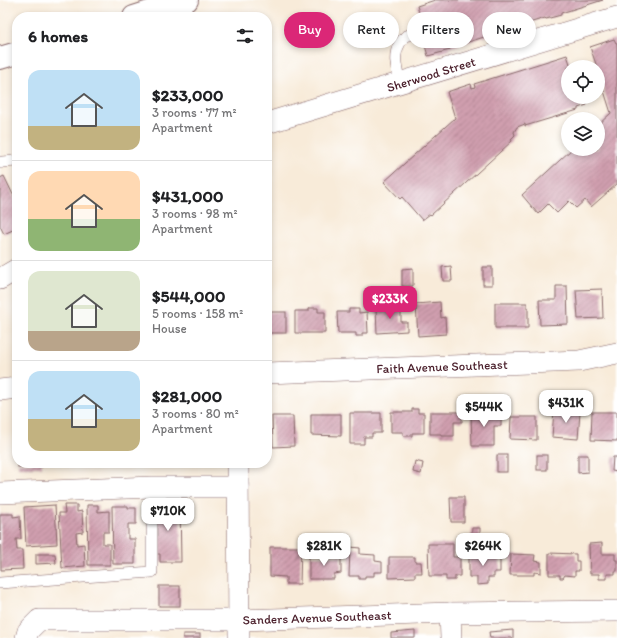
<!DOCTYPE html>
<meta charset="utf-8">
<style>
:root{--surface:#fff;--page:#f2f2f2;--text:#202124;--muted:#757577;--line:#e0e0e0;--accent:#db2777}
body{margin:0;font-family:Itim,sans-serif;background:var(--page);color:var(--text);height:100vh;display:flex;flex-direction:column;font-size:15px;white-space:nowrap}
*{box-sizing:border-box;margin:0}
p{font-size:13px;color:var(--muted)}
.icon{flex:none;width:22px;height:22px;fill:none;stroke:currentColor;stroke-width:2;stroke-linecap:round;stroke-linejoin:round}
.map{position:relative;flex:1;overflow:hidden}
.sheet{position:absolute;left:12px;top:12px;width:260px;height:456px;display:flex;flex-direction:column;background:var(--surface);border-radius:16px;box-shadow:0 2px 6px #0003}
.sheet>*{flex:none}
.hud{position:absolute;left:284px;top:12px;width:273px;height:36px;display:flex;gap:8px}
.fabs{position:absolute;left:561px;top:60px;display:grid;gap:8px}
.fabs a{display:grid;place-items:center;width:44px;height:44px;border-radius:50%;background:var(--surface);box-shadow:0 2px 6px #0003;font-size:20px}
.price{position:absolute;translate:-50% -34px;padding:0 9px;border-radius:8px;background:#fff;color:#222;font-size:13px;line-height:26px;filter:drop-shadow(0 1px 2px #0008)}
.price::after{content:'';position:absolute;left:50%;top:24px;width:12px;height:9px;margin-left:-6px;background:inherit;clip-path:polygon(0 0,100% 0,50% 100%)}
.price.current{background:var(--accent);color:#fff}
ul{padding:0;list-style:none}
li{display:flex;align-items:center;gap:12px;height:100px;padding:0 16px}
li+li{border-top:1px solid var(--line)}
li span{display:grid;place-items:center;flex:none;width:112px;height:80px;border-radius:12px;color:#555}
li>.icon{margin-inline-start:auto}
span .icon{width:48px;height:48px;fill:#fffc;stroke-width:1}
li b{font-size:17px}
h2{display:flex;justify-content:space-between;align-items:center;height:48px;padding:0 16px;font-size:17px}
.pill{padding:0 14px;border-radius:18px;background:var(--surface);box-shadow:0 2px 6px #0003;font-size:14px;line-height:36px}
.pill.current{background:var(--accent);color:#fff}
.map>svg:first-child{display:block}
</style>
<div class="map">
<svg width="617" height="638" viewBox="0 0 617 638">
<defs>
<pattern id="building-hatch" width="6" height="6" patternUnits="userSpaceOnUse"><rect width="6" height="6" fill="#d09faf"/><path d="M-1 1l2-2M0 6l6-6M5 7l2-2" fill="none" stroke="#ab818f"/></pattern>
</defs>
<rect width="100%" height="100%" fill="#fff"/>
<filter id="ink" filterUnits="userSpaceOnUse"><feTurbulence type="fractalNoise" baseFrequency=".025" numOctaves="2"/><feDisplacementMap in="SourceGraphic" scale="8" xChannelSelector="R" yChannelSelector="G"/><feConvolveMatrix kernelMatrix="1 2 1 2 8 2 1 2 1" color-interpolation-filters="sRGB"/></filter>
<filter id="wash" filterUnits="userSpaceOnUse"><feTurbulence type="fractalNoise" baseFrequency=".012" numOctaves="4" result="noise"/><feDisplacementMap in="SourceGraphic" scale="16" xChannelSelector="R" yChannelSelector="G"/><feGaussianBlur stdDeviation="0.9" result="paint"/><feColorMatrix in="noise" values="0 0 0 0 0 0 0 0 0 0 0 0 0 0 0 0 0 1.4 0 .05"/><feComposite in="paint" operator="in"/></filter>
<g filter="url(#wash)">
<rect width="100%" height="100%" fill="#f8ebd9"/>
<g id="blocks">
<g fill="url(#building-hatch)">
<path d="M435 0H603L561 13V15L546 19 545 18 449 48 450 50 428 56 424 42 428 41 417 6Z"/>
<path d="M614 39 616 43H617V184L591 207 585 200 576 208 569 201 557 213 548 204 538 214 522 195 572 149H598V125L611 113 598 72V67H597L590 47Z"/>
<path d="M567 55 571 67H568V97H585L587 105 578 108V110L525 126V124L517 127 514 132 515 135 511 139 512 141 431 215 430 214 422 220 402 197 400 199 384 182 455 118 447 92 471 84 472 88 475 87 474 84Z"/>
<path d="M4 176 17 203V228L4 234 0 226V178Z"/>
<path d="M451 266 452 281H443L442 267Z"/>
<rect x="483" y="267" width="9" height="18"/>
<path d="M413 268V286H402V269Z"/>
<path d="M556 286H567L568 324 540 325 539 300H556Z"/>
<path d="M602 289 603 318 578 319 576 290Z"/>
<path d="M440 302 441 318 445 317 446 334 418 336 416 304Z"/>
<path d="M495 303H527V308H528V328H495Z"/>
<path d="M401 307V322H407V331L377 333 376 308Z"/>
<path d="M309 308H318V312H325V333H295V311H309Z"/>
<path d="M349 309H359V313L367 312 368 333H362V336H356V333H338L337 312H349Z"/>
<rect x="267" y="312" width="19" height="21"/>
<path d="M412 409H418V413H424V433H412V436H403V432H391V412H412Z"/>
<path d="M554 410 580 412 578 439 552 437Z"/>
<path d="M430 412H462V422H454V436H441V434H430Z"/>
<path d="M501 412V426H494V446H472L471 413Z"/>
<path d="M592 412H617V441L591 440Z"/>
<path d="M350 413H381V433H372V437H364V444H350Z"/>
<path d="M311 414H341V436L311 435Z"/>
<path d="M272 416H293L294 446 273 447Z"/>
<path d="M511 417H537V440L510 439Z"/>
<rect x="497" y="455" width="10" height="17"/>
<rect x="537" y="455" width="10" height="15"/>
<path d="M578 455H588V472L578 473Z"/>
<path d="M613 457H617V472L612 471Z"/>
<path d="M415 461 423 463 421 474 413 472Z"/>
<rect x="18" y="463" width="24" height="4"/>
<path d="M450 497H464V522H451Z"/>
<path d="M180 501 181 562H160V554H155L156 505H163V502Z"/>
<path d="M55 505 57 544 26 546 24 507Z"/>
<path d="M64 505H77V512L82 511 83 532 76 533 77 545 84 544 85 566 62 568 59 513H65Z"/>
<path d="M87 505H98V512L109 511V532H103V544H110V565H88Z"/>
<path d="M112 506H128V508H136V524H128V539H135V564H113Z"/>
<path d="M0 514H13V517L20 516 21 539H16L17 550H22L23 569 1 570Z"/>
<path d="M472 528H480V539H471Z"/>
<path d="M602 543V554H615V560H617V571H615V574H607V579H599V574H590L589 544Z"/>
<path d="M428 544H453V557H460V576H455V580H446V576H429Z"/>
<path d="M270 547H301L300 584H286V577L270 576Z"/>
<path d="M350 547 360 548V554L375 555V561L382 562V572H374V576H365V579H359V576H349Z"/>
<path d="M549 553 576 554V561H579V571H575V576L565 575 563 578H560V575H549Z"/>
<path d="M36 554H55L56 563 36 564Z"/>
<path d="M469 554H494V559H500V572H494V577H488V584L477 585V577H469Z"/>
<path d="M511 554 535 555 534 561 541 562V573L534 572V575H510Z"/>
<path d="M309 556H341V573L334 574V579H309Z"/>
<path d="M389 557H415V562H421L422 573H415V577L389 578Z"/>
<rect x="159" y="586" width="21" height="20"/>
<path d="M513 630V638H490L489 632Z"/>
<path d="M415 631V638H391V633Z"/>
<rect x="183" y="634" width="17" height="4"/>
</g>
</g>
</g>
<g filter="url(#ink)">
<use href="#blocks" fill-opacity="0" stroke="#876668" stroke-width="1"/>
<g fill="none" stroke-linecap="round" stroke-linejoin="round">
<g stroke="#876668" stroke-width="12">
<g id="lane">
<path d="M400 83C397 69 392 56 400 43 402 40 405 36 409 35 412 33 417 32 421 31"/>
<path d="M0 163 2 162 17 161"/>
<path d="M0 583 152 572V487"/>
</g>
</g>
<g stroke="#876668" stroke-width="22">
<g id="street">
<path d="M267 123 617 17"/>
<path d="M0 279 17 269"/>
<path d="M267 373 579 361 617 353"/>
<path d="M0 390 17 388"/>
<path d="M238 463 239 638"/>
<path d="M0 493 152 487H238"/>
<path d="M450 613 451 638"/>
<path d="M26 638 28 631 39 620H239L450 613 617 611"/>
</g>
</g>
<g stroke="#876668" stroke-width="24">
<g id="highway">
<path d="M134 17 187 0"/>
<path d="M0 58 17 53"/>
</g>
</g>
<use href="#lane" stroke="#fff" stroke-width="11"/>
<use href="#street" stroke="#fff" stroke-width="21"/>
<use href="#highway" stroke="#fff" stroke-width="22"/>
</g>
</g>
<g text-anchor="middle" stroke-width="3.5" stroke-linejoin="round" paint-order="stroke">
<g font-size="13" fill="#4a1f2b" stroke="#fff">
<text transform="translate(431 74) rotate(-17)" y="5">Sherwood Street</text>
<text transform="translate(442 366) rotate(-2)" y="5">Faith Avenue Southeast</text>
<text transform="translate(317 617) rotate(-2)" y="5">Sanders Avenue Southeast</text>
</g>
</g>
</svg>
<div class="fabs">
<a><svg class="icon" aria-label="locate" viewBox="0 0 24 24"><circle cx="12" cy="12" r="6"/><path d="M12 2v4M12 18v4M2 12h4M18 12h4"/></svg></a>
<a><svg class="icon" aria-label="layers" viewBox="0 0 24 24"><path d="M12 4l9 5-9 5-9-5zM3 14l9 5 9-5"/></svg></a>
</div>
<b class="price current" style="left:390px;top:320px">$233K</b>
<b class="price" style="left:566px;top:424px">$431K</b>
<b class="price" style="left:484px;top:428px">$544K</b>
<b class="price" style="left:168px;top:532px">$710K</b>
<b class="price" style="left:324px;top:567px">$281K</b>
<b class="price" style="left:483px;top:567px">$264K</b>
<div class="hud">
<a class="pill current">Buy</a>
<a class="pill">Rent</a>
<a class="pill">Filters</a>
<a class="pill">New</a>
</div>
<section class="sheet">
<h2>6 homes<svg class="icon" aria-label="filters" viewBox="0 0 24 24"><path d="M4 7h16M4 17h16"/><circle cx="9" cy="7" r="2"/><circle cx="15" cy="17" r="2"/></svg></h2>
<ul>
<li><span style="background:linear-gradient(#bfe0f5 70%,#c2b280 0)"><svg class="icon" aria-label="home" viewBox="0 0 24 24"><path d="M3 11l9-7 9 7M6 9v11h12V9"/></svg></span><div><b>$233,000</b><p>3 rooms · 77 m²</p><p>Apartment</p></div></li>
<li><span style="background:linear-gradient(#ffd9b3 60%,#8fb573 0)"><svg class="icon" aria-label="home" viewBox="0 0 24 24"><path d="M3 11l9-7 9 7M6 9v11h12V9"/></svg></span><div><b>$431,000</b><p>3 rooms · 98 m²</p><p>Apartment</p></div></li>
<li><span style="background:linear-gradient(#dfe7d0 75%,#b9a48a 0)"><svg class="icon" aria-label="home" viewBox="0 0 24 24"><path d="M3 11l9-7 9 7M6 9v11h12V9"/></svg></span><div><b>$544,000</b><p>5 rooms · 158 m²</p><p>House</p></div></li>
<li><span style="background:linear-gradient(#bfe0f5 60%,#c2b280 0)"><svg class="icon" aria-label="home" viewBox="0 0 24 24"><path d="M3 11l9-7 9 7M6 9v11h12V9"/></svg></span><div><b>$281,000</b><p>3 rooms · 80 m²</p><p>Apartment</p></div></li>
</ul>
</section>
</div>
